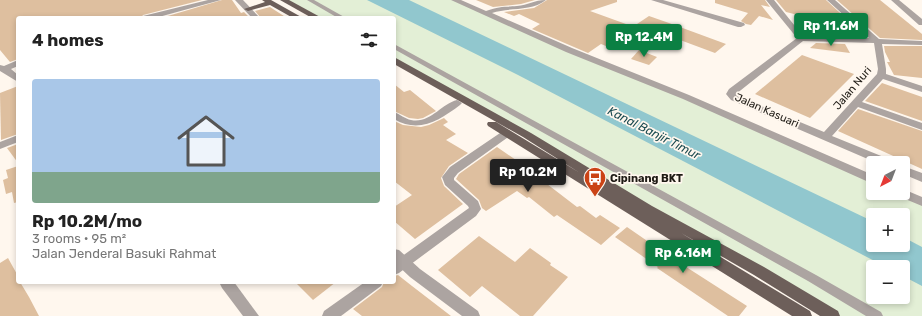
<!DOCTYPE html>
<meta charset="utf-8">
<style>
:root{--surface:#fff;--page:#f2f2f2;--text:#222;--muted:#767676;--line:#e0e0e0;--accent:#0b8043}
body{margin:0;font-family:Rubik,sans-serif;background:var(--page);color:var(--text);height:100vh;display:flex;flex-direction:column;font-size:15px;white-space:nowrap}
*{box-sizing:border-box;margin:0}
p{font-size:13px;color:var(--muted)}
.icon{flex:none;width:22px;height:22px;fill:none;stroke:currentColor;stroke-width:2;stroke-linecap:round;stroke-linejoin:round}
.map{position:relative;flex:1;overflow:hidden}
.panel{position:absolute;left:16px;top:16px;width:380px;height:268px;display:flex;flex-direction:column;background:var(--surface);border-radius:4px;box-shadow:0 2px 6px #0003}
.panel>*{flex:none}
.needle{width:26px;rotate:222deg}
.buttons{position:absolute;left:866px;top:156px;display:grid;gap:8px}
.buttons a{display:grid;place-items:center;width:44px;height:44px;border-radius:4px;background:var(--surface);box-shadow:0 2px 6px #0003;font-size:20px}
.price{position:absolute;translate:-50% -34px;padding:0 9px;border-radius:4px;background:var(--accent);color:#fff;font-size:13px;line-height:26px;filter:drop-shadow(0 1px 2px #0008)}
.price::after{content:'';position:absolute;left:50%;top:24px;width:12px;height:9px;margin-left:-6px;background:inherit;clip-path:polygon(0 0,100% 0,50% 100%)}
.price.selected{background:#222;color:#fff}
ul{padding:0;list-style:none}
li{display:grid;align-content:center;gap:8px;height:212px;padding:0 16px}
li+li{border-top:1px solid var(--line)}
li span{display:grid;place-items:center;height:124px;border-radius:4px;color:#555}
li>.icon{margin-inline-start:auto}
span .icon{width:72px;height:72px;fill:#fffc;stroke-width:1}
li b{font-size:17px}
h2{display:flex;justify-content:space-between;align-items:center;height:48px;padding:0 16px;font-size:17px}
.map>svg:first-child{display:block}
</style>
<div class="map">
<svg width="922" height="316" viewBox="0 0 922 316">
<rect width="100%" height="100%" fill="#fff7ee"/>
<path fill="#e3efd6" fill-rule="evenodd" d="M284 0H453L873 180V193H902L922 202V316H833L394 60V18H318ZM873 215H903V245H873ZM873 267H903V297H873Z"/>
<path fill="#91c7ce" d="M367 0H409L870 220 873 222V245H903V237L922 247V286L903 276V267H886L518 75Z"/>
<g fill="#debf9f">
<path d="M0 0H202L143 15 141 18H18V59L10 62 0 50Z"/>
<path d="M222 0H232L241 13 244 12 250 18H161Z"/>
<path d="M476 0H535L521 4 493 7Z"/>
<path d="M547 0H617V2L590 11 637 28 611 48 601 44 588 53 532 29 540 24 519 14 514 16 504 12 534 8Z"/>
<path d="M715 0H765L770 7 761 5 773 20 759 16 751 25 746 24 741 21 748 13 715 3Z"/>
<path d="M776 0H826L863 34 813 35 794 14 786 12Z"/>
<path d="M837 0H880L922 34V40L880 38Z"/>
<path d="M270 7 273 9 287 18H261L255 11Z"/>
<path d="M649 16 669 23 726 44 715 53 637 24Z"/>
<path d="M816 43 845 44 850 53 810 48Z"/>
<path d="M884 46H922V78L894 75 887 62H890L885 52Z"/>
<path d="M639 50 657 57 649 65 631 59Z"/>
<path d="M802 55 854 74 810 118 755 94Z"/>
<path d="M882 83 922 97V121L865 101Z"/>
<path d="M394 84 404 92 410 90 436 111 423 118 418 119 409 118 394 111Z"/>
<path d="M18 86V134L1 140 0 93Z"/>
<path d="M858 109 922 131V169L838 131Z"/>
<path d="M444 118 448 122 443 125 456 134 446 140 468 153 449 166 441 178 444 186 463 204 415 239 394 221V207L412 195 394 181V121L403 125 421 127 429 125Z"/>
<path d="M18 144V163L7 148Z"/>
<path d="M497 147 549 183 547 184 577 207 580 206 596 218 600 215 620 228 601 245 557 215 554 217 529 197 527 198 517 191 486 211 482 208 479 200 456 179 459 174Z"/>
<path d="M18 166V202L14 203 12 192 6 194 3 180 8 178 6 170Z"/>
<path d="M627 227 669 256 747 306 739 316H728L657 268 658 267 615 237Z"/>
<path d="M479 236 515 262 530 248 551 263 550 265 568 277 533 316H520L482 286 470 297 438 270Z"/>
<path d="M8 258 18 276V282H20L29 297 39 316H0V263Z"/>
<path d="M398 275 412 286 451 316H362L353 309 382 287 384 282H394V276Z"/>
<path d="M295 282H336L313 300Z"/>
</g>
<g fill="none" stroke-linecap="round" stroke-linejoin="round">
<g fill="#aca4a1" fill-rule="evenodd">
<path d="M307 0H314L346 18H338Z"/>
<path d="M394 44 816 275 881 312 883 316H866L808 281 394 49Z"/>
</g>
<g fill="#aca4a1" fill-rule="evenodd">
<path d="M208 0H221L155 18H142L143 16Z"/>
<path d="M451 0H461L486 11C500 6 504 7 517 6 528 5 534 0 546 0 531 12 509 7 492 13L572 48 689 95 873 175V184L683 99 566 52Z"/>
<path d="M651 0H663L744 23 745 25 741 27H738Z"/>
<path d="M766 0H774L803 36 869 38 827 0H835L879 39 922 41V45L882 44 886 69V74L922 86V92L883 79 862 102 922 123V130L858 107 832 136 891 160 893 163H877L731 100 726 94 729 89 797 38ZM803 41 874 43 878 69 877 74 824 132 737 96 736 94Z"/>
<path d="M891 0H899L922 19V25H919Z"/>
<path d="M18 60V66L11 69 18 75V82L0 71V65L4 66Z"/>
<path d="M457 100 462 103 460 105C440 120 419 134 394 119V112C400 114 405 119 411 120 430 124 441 104 457 100Z"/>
<path d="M507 130 512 133 511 135 458 173 454 178V180L478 201 481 209 476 216 399 273 394 275V262L469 208 468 206 445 185 442 177 450 167 503 131Z"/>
<path d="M18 135V142L0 149V142Z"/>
<path d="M903 166 922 173V182L903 174Z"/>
<path d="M903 189 922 197V206L898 196 896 193H903Z"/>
<path d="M221 282H234L259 316H243L222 288 220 284Z"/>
<path d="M365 282H383L381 286 341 316H322L324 311Z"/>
</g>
<g fill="#aca4a1" fill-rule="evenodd">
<path d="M235 0H243L260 18H252Z"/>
<path d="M394 249 399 250 420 269 478 311 480 316H462L410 277 394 262Z"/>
</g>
<g fill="#6d5f5a" fill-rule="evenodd">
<path d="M262 0H271L303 18H293L270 5 248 11 244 9 265 2Z"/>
<path d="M280 0H289L322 18H312Z"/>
<path d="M394 57 531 133 652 206 764 267 838 311 840 316H820L754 275 681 233 810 311 812 316H792L488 126 487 124 488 122H496L580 173 523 137 394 64Z"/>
</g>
</g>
<defs>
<g id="bus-pin" transform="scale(1.15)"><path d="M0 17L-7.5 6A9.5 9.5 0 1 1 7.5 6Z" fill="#cb4315" stroke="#fff7ee"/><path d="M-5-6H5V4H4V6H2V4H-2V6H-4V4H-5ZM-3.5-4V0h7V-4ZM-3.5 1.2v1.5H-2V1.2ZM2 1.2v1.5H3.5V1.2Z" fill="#fff"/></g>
</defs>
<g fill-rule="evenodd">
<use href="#bus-pin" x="595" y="178"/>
</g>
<g text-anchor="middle" stroke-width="3.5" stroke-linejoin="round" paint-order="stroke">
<g font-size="11" fill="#1f1b15" stroke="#fff7ee">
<text transform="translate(852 88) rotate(-50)" y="4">Jalan Nuri</text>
<text transform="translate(767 110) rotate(24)" y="4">Jalan Kasuari</text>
</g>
<g font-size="11" font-weight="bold" fill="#1f1b15" stroke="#fff7ee" text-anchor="start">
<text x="610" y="182">Cipinang BKT</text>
</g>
<g font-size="12" font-style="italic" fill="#1a4a50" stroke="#fff7ee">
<text transform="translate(654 133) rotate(27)" y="4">Kanal Banjir Timur</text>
</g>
</g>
</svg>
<div class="buttons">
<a><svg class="needle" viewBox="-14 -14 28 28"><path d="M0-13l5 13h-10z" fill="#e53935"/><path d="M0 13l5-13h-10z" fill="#767676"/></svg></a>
<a>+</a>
<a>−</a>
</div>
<b class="price" style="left:831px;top:47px">Rp 11.6M</b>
<b class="price" style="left:644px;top:58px">Rp 12.4M</b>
<b class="price selected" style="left:528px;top:193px">Rp 10.2M</b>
<b class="price" style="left:683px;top:274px">Rp 6.16M</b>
<section class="panel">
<h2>4 homes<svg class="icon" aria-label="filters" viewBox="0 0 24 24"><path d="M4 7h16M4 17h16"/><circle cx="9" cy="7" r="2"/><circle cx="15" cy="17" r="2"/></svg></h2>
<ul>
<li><span style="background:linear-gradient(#a9c7e8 75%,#7fa58c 0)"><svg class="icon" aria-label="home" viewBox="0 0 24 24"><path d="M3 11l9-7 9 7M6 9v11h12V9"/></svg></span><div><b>Rp 10.2M/mo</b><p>3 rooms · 95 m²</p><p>Jalan Jenderal Basuki Rahmat</p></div></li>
</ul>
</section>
</div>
